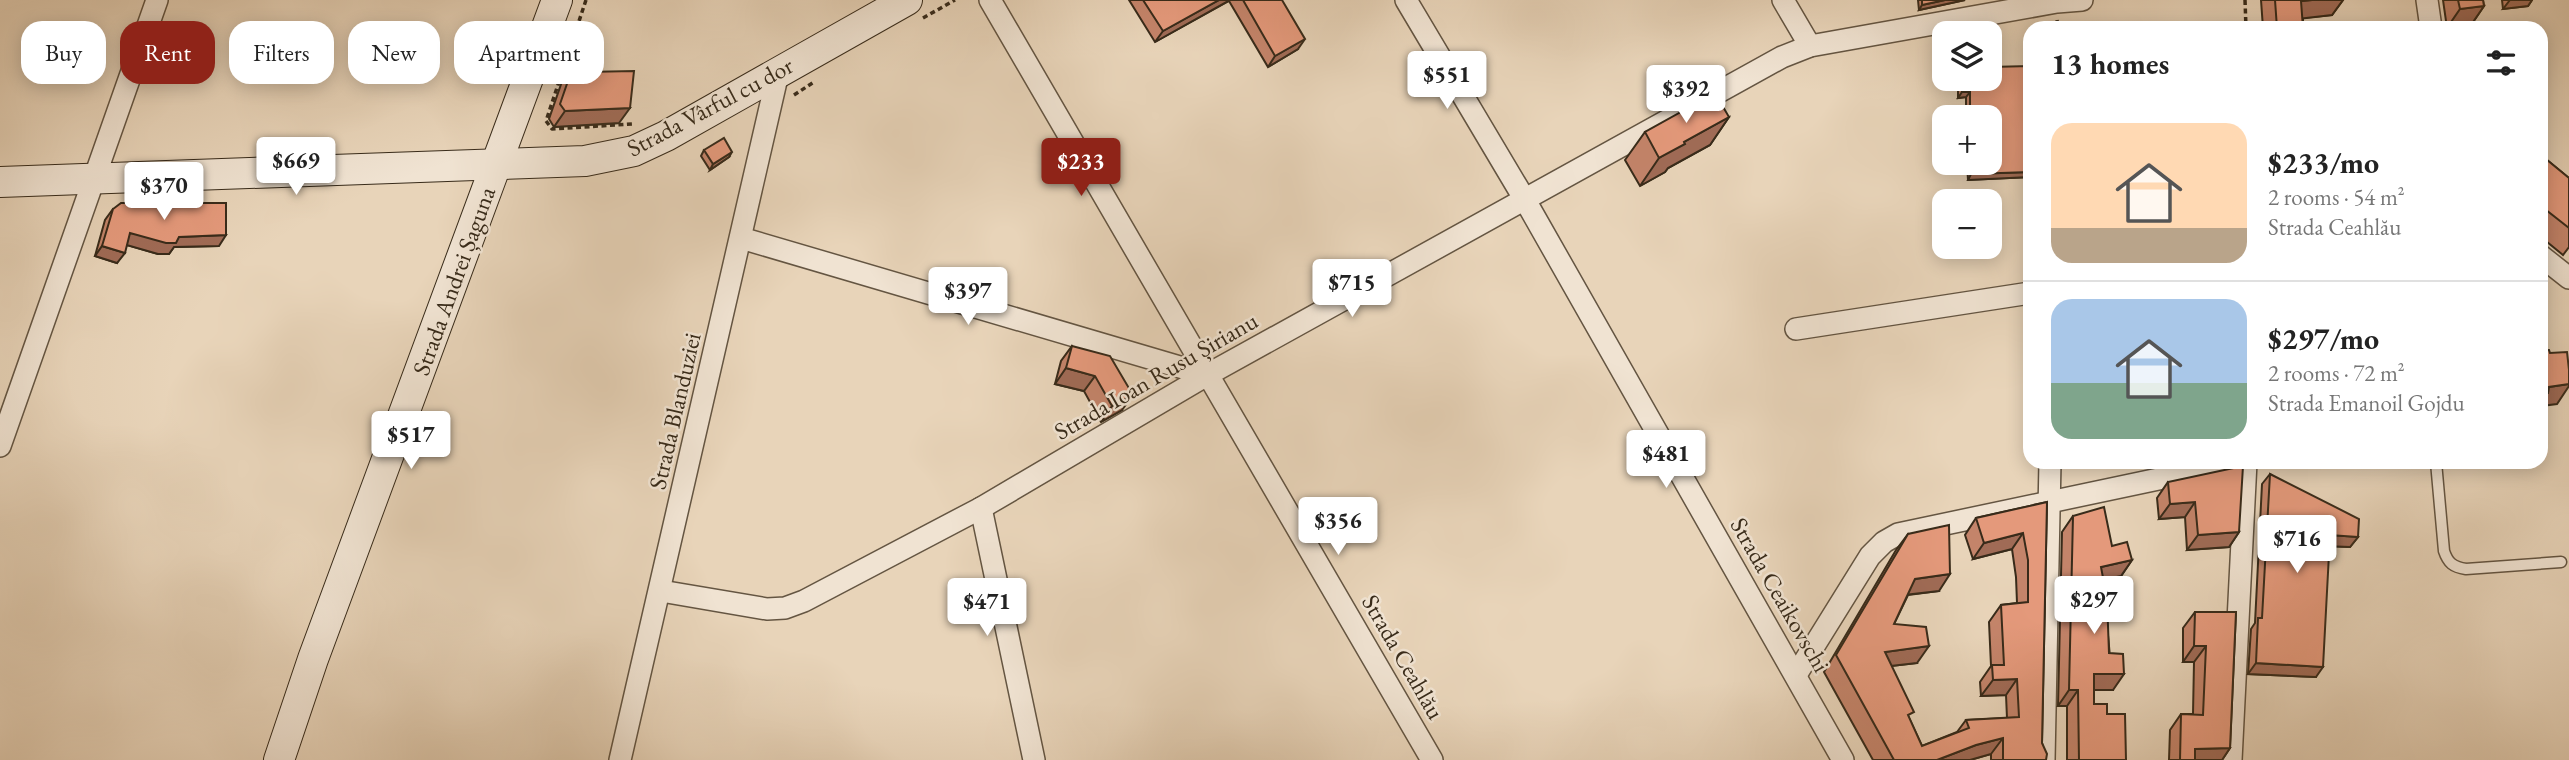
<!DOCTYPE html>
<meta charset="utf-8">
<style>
:root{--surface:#fff;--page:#f2f2f2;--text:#222;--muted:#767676;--line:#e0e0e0;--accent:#8f2418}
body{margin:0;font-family:"EB Garamond",serif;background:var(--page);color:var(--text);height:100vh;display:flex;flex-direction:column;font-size:26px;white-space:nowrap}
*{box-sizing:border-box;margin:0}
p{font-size:23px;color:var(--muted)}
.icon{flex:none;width:38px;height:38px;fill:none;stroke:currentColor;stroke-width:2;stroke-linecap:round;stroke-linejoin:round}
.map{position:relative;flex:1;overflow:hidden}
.details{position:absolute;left:2023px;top:21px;width:525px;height:448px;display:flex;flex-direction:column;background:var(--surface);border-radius:21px;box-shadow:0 4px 18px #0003}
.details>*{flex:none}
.banner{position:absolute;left:21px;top:21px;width:665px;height:63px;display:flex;gap:14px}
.fabs{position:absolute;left:1932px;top:21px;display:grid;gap:14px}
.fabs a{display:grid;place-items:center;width:70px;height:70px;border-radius:14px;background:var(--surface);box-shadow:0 4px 18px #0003;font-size:35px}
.price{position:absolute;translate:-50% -60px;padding:0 16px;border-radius:7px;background:#fff;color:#222;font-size:23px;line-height:46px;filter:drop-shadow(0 2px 4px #0008)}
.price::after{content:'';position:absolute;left:50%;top:42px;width:21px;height:16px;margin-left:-10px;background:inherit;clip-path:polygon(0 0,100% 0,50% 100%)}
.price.selected{background:var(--accent);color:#fff}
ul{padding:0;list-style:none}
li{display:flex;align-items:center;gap:21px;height:175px;padding:0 28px}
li+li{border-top:2px solid var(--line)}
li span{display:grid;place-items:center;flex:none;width:196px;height:140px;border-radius:21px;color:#555}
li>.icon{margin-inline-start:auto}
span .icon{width:84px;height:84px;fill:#fffc;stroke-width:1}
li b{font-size:30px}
h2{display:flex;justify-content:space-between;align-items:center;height:84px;padding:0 28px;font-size:30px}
.pill{padding:0 24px;border-radius:21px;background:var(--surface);box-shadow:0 4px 18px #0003;font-size:24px;line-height:63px}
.pill.selected{background:var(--accent);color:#fff}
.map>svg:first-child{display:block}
</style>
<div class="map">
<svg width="2569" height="760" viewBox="0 0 2569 760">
<rect width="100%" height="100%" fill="#e8d4b9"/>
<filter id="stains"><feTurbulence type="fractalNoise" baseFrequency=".00286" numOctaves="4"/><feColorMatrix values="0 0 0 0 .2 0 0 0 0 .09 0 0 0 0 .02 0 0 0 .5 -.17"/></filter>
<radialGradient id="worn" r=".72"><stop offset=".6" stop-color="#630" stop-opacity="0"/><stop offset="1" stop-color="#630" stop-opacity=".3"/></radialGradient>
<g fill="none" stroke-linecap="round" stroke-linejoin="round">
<g stroke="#645542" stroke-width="13">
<path id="lane" d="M2436 462 2444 551C2448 563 2453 567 2466 569L2561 562"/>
</g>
<g stroke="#645542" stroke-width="24">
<g id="street">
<path d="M990 0 1432 760"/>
<path d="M1406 0 1525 200 1843 760"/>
<path d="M1783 0 1810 46"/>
<path d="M2427 0 2431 28"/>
<path d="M741 238 1207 375"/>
<path d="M2541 256 2569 278"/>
<path d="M1796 329 2030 293"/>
<path d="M0 446 157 0"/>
<path d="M981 508 1034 760"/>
<path d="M661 591 767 609 785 608 804 601 981 508 1207 375 1782 57 1810 46 2057 2 2082 0"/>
<path d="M1796 675 1870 556 1884 542 1898 534 2239 462"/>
<path d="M620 760 778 73"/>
<path d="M2044 760 2050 462"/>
<path d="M2231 760 2246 462"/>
</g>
</g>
<g stroke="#382b1a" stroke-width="32">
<g id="secondary">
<path d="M0 182 585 161 634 151 666 136 907 0"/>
<path d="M279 760 313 659 557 0"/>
</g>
</g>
<g stroke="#382b1a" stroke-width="3.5" stroke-dasharray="5 3.5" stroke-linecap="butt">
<path d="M586 0 546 121 552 129 632 124"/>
<path d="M2245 0 2246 28"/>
<path d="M923 18 955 0"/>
<path d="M2057 20 2058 28"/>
<path d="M794 95 814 82"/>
</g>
<use href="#lane" stroke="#f0e3d2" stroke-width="10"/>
<use href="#street" stroke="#f0e3d2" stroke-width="21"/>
<use href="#secondary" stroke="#f0e3d2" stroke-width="30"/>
</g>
<g fill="#c4846a" stroke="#382b1a" stroke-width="2">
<path d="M1129 0H1281L1298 49 1268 67 1229 1 1155 42Z"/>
<path d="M1918 0H1965L1919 10Z"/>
<path d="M2261 0H2343L2332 15 2303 18V28H2263Z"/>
<path d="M2443 0H2483L2484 6 2471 25 2447 28Z"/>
<path d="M2502 0H2532L2528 6 2503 9Z"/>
<path d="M586 29V72L619 123 554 127 549 119 575 44Z"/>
<path d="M2030 66V177L1968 180 1967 163H1990V117H1966V97L1958 98V79H1990Z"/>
<path d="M1729 117 1710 145 1668 168 1665 172 1640 186 1625 160 1645 132Z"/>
<path d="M704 150 729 157 710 170 701 156Z"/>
<path d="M2541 155 2569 178V247L2563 255 2541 237Z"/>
<path d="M113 209 219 246 174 247 169 254H158L127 245 117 263 95 256 105 220Z"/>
<path d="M1072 346 1122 410 1101 422 1084 391 1055 384 1061 361Z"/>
<path d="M2270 474 2358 537 2350 547 2329 546 2316 677 2248 674 2251 629 2255 623 2262 484Z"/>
<path d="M2168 482 2239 532 2229 547 2187 550 2185 517 2159 519 2157 498Z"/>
<path d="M2047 502 2042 743 2046 760H1991V754L1970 760H1873L1824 672 1896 550 1908 534 1939 591 1908 595 1894 624 1917 663 1891 666 1909 718 1922 746 1957 732 1966 720 2007 718 2006 695 1981 696 1980 682 1991 666 1989 622 2001 605 2017 603 2016 577 2012 549 1973 559 1965 535 1976 518Z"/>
<path d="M2073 516 2112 546 2132 560 2121 576 2103 580 2113 690H2094V704L2107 714 2126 760H2067V706H2058L2062 532Z"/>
<path d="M2195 612H2236L2230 748 2222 760H2169L2170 730 2181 714H2193L2194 662H2183V628Z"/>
</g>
<g fill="#a06b56" stroke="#382b1a" stroke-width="2">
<path d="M1219 0H1230L1155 42 1163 31Z"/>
<path d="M1945 0H1965L1919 10 1922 5Z"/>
<path d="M2312 0H2343L2332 15 2289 20 2301 1Z"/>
<path d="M2510 0H2532L2528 6 2503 9Z"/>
<path d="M2484 6 2471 25 2447 28 2460 9Z"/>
<path d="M1305 39 1298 49 1268 67 1275 56Z"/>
<path d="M1962 92H1970L1966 97 1958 98Z"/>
<path d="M630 108 619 123 554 127 565 111Z"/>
<path d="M1729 117 1710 145 1668 168 1665 172 1640 186 1659 158 1684 142Z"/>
<path d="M732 152 729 157 710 170 713 164Z"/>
<path d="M2030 172V177L1968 180 1971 174Z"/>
<path d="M130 233 179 237 226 235 219 246 174 247 169 254H158L123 244Z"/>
<path d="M102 246 125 253 117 263 95 256Z"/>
<path d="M1066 368 1095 376 1084 391 1055 384Z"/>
<path d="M2569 384V386L2557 404 2541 406V393L2549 387Z"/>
<path d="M1133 395 1122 410 1101 422 1112 406Z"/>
<path d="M2195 502 2185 517 2159 519 2170 504Z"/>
<path d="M2239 532 2229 547 2187 550 2198 535Z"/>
<path d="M2023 533 2012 549 1973 559 1984 543Z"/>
<path d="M2330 535 2358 537 2350 547 2323 546Z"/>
<path d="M2132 560 2121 576 2089 583 2101 567Z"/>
<path d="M1950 574 1939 591 1904 595 1915 579Z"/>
<path d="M1929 646 1917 663 1873 668 1885 652Z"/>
<path d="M2194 646H2206L2194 662H2183Z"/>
<path d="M2256 663 2323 667 2316 677 2248 674Z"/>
<path d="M2094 674H2124L2113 690H2082Z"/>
<path d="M2017 679 2006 695 1981 696 1993 680Z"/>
<path d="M2069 690H2078L2067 706H2058Z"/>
<path d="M2003 738 1991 754 1970 760H1937L1976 745Z"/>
<path d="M2230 748 2222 760H2187L2195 749Z"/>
</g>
<g fill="#e4997b" stroke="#382b1a" stroke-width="2">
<path d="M1143 0H1219L1163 31Z"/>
<path d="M1243 0H1282L1305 39 1275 56Z"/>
<path d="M1922 0H1945L1922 5Z"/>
<path d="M2275 0H2312L2301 1 2303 28H2277Z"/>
<path d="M2458 0H2483L2484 6 2460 9Z"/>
<path d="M586 29 597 32 586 72 634 71 630 108 565 111 560 104Z"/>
<path d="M2030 66V172L1971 174V163H1990V117H1970V92H1962V79H1990V67Z"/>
<path d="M1715 93 1729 117 1684 142 1685 144 1659 158 1645 132Z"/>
<path d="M724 138 732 152 713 164 704 150Z"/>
<path d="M2541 155 2569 178V228L2541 206Z"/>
<path d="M121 203H226V235L179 237 176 243H166L130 233 125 253 102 246 113 209Z"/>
<path d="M1072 346 1110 356 1133 395 1112 406 1095 376 1066 368Z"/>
<path d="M2541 350H2549L2550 353 2567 352 2569 370V384L2549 387 2548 393H2541Z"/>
<path d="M2243 466 2239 532 2198 535 2195 502 2170 504 2168 482Z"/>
<path d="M2270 474 2359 519 2358 537 2330 535 2323 667 2256 663 2258 618H2262Z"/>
<path d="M2047 502 2042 743 2047 754 2046 760H2003V738L1976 745 1937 760H1894L1836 655 1908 534 1949 525 1950 574 1915 579 1894 624 1926 627 1929 646 1885 652 1914 712 1908 715 1922 746 1969 728 1966 720 2019 717 2017 679 1993 680 1992 665H2004L2001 605 2028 602V560L2023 533 1984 543 1976 518Z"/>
<path d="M2104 507 2112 546 2127 542 2132 560 2101 567 2107 599 2109 653 2123 654 2124 674H2094V704H2107V714H2125L2126 760H2079L2078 690H2069L2073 516Z"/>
<path d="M2195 612H2236L2230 748 2195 749V760H2180L2181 714 2203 715 2206 646H2194Z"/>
</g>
<g text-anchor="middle" stroke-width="5" stroke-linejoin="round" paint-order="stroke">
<g font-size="24" fill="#382b1a" stroke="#f0e3d2">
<text transform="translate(710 107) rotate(-28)" y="8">Strada Vârful cu dor</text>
<text transform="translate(454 281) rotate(-70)" y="8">Strada Andrei Șaguna</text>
<text transform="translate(1156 376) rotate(-30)" y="8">Strada Ioan Rusu Șirianu</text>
<text transform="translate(675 411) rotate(-77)" y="8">Strada Blanduziei</text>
<text transform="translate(1780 595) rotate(60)" y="8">Strada Ceaikovschi</text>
<text transform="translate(1403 657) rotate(60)" y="8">Strada Ceahlău</text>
</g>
</g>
<rect width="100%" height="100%" filter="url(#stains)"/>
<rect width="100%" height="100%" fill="url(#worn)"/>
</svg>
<div class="fabs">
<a><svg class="icon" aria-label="layers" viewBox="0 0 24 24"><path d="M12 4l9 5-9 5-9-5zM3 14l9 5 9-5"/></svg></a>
<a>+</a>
<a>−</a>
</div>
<b class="price" style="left:1447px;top:111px">$551</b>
<b class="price" style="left:1686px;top:125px">$392</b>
<b class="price" style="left:296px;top:197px">$669</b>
<b class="price selected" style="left:1081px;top:198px">$233</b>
<b class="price" style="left:164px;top:222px">$370</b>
<b class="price" style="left:1352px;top:319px">$715</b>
<b class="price" style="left:968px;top:327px">$397</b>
<b class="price" style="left:411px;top:471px">$517</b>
<b class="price" style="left:1666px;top:490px">$481</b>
<b class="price" style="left:1338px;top:557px">$356</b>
<b class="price" style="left:2297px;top:575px">$716</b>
<b class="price" style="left:2094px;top:636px">$297</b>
<b class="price" style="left:987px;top:638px">$471</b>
<div class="banner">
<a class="pill">Buy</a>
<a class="pill selected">Rent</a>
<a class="pill">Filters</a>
<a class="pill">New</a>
<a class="pill">Apartment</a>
</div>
<section class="details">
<h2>13 homes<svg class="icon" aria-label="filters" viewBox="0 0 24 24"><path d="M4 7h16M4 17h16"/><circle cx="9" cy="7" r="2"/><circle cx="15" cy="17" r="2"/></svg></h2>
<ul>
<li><span style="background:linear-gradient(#ffd9b3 75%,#b9a48a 0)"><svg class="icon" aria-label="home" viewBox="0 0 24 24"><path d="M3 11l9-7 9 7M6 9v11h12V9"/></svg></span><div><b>$233/mo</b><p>2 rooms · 54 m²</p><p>Strada Ceahlău</p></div></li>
<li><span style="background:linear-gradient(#a9c7e8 60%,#7fa58c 0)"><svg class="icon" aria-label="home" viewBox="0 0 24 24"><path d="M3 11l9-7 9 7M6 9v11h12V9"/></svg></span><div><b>$297/mo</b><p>2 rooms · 72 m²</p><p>Strada Emanoil Gojdu</p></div></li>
</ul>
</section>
</div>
